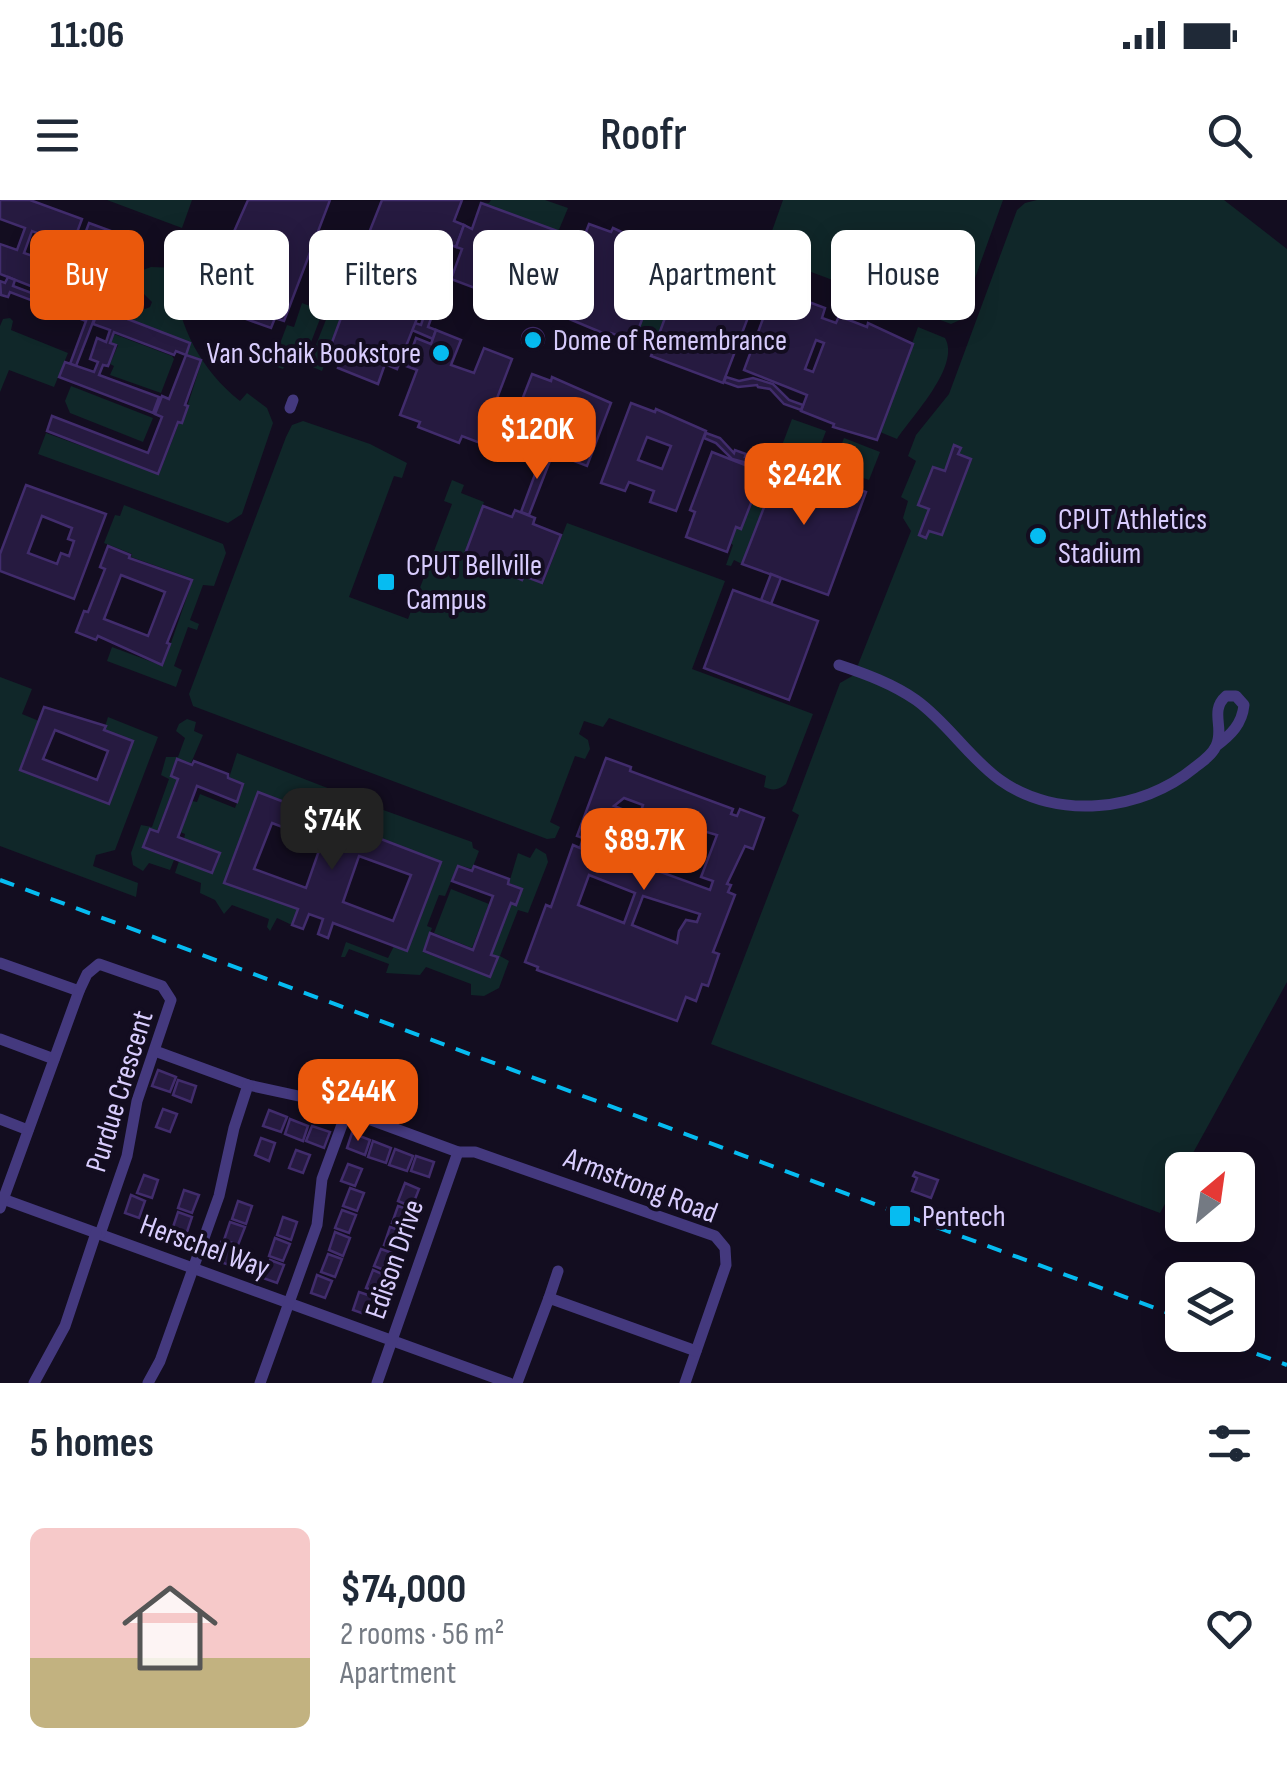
<!DOCTYPE html>
<meta charset="utf-8">
<style>
:root{--surface:#fff;--page:#f6f6f7;--text:#1f2937;--muted:#747a83;--accent:#ea580c}
body{margin:0;font-family:"Sofia Sans Condensed",sans-serif;background:var(--page);color:var(--text);height:100vh;display:flex;flex-direction:column;font-size:38px;white-space:nowrap}
*{box-sizing:border-box;margin:0}
p{font-size:32px;color:var(--muted)}
.icon{flex:none;width:55px;height:55px;fill:none;stroke:currentColor;stroke-width:2;stroke-linecap:round;stroke-linejoin:round}
.map{position:relative;height:1183px;overflow:hidden}
.side{display:flex;flex-direction:column;background:var(--surface);flex:1}
.side>*{flex:none}
.guide{position:absolute;left:30px;top:30px;width:1228px;height:90px;display:flex;gap:20px}
.needle{width:65px;rotate:29deg}
.fabs{position:absolute;left:1165px;top:952px;display:grid;gap:20px}
.fabs a{display:grid;place-items:center;width:90px;height:90px;border-radius:15px;background:var(--surface);box-shadow:0 5px 25px #0003;font-size:50px}
.price{position:absolute;translate:-50% -85px;padding:0 22px;border-radius:20px;background:var(--accent);color:#fff;font-size:32px;line-height:65px;filter:drop-shadow(0 2px 5px #0008)}
.price::after{content:'';position:absolute;left:50%;top:60px;width:30px;height:22px;margin-left:-15px;background:inherit;clip-path:polygon(0 0,100% 0,50% 100%)}
.price.on{background:#222;color:#fff}
ul{padding:0;list-style:none}
li{display:flex;align-items:center;gap:30px;height:250px;padding:0 30px}
li span{display:grid;place-items:center;flex:none;width:280px;height:200px;border-radius:15px;color:#555}
li>.icon{margin-inline-start:auto}
span .icon{width:120px;height:120px;fill:#fffc;stroke-width:1}
li b{font-size:42px}
h2{display:flex;justify-content:space-between;align-items:center;height:120px;padding:0 30px;font-size:42px}
.chip{padding:0 35px;border-radius:15px;background:var(--surface);box-shadow:0 5px 25px #0003;font-size:35px;line-height:90px}
.chip.on{background:var(--accent);color:#fff}
.status{display:flex;justify-content:space-between;align-items:center;height:70px;padding:0 50px;background:var(--surface);direction:ltr}
.status svg{height:28px;fill:currentColor}
header{display:flex;justify-content:space-between;align-items:center;height:130px;padding:0 30px;background:var(--surface);font-size:45px;font-weight:600}
.map>svg:first-child{display:block}
</style>
<div class="status"><b>11:06</b><svg viewBox="0 0 49 12"><path d="M0 12V9h3v3zM5 12V6h3v6zM10 12V3h3v9zM15 12V0h3v12zM26 1h20v11H26zM47 4h2v5h-2z"/></svg></div>
<header><svg class="icon" aria-label="menu" viewBox="0 0 24 24"><path d="M4 6h16M4 12h16M4 18h16"/></svg>Roofr<svg class="icon" aria-label="search" viewBox="0 0 24 24"><circle cx="10" cy="10" r="6"/><path d="M15 15l6 6"/></svg></header>
<div class="map">
<svg width="1287" height="1183" viewBox="0 0 1287 1183">
<rect width="100%" height="100%" fill="#130d20"/>
<g fill="#102729">
<path d="M107 0H192L182 28Z"/>
<path d="M491 0H545L568 8 558 32 478 2 489 3Z"/>
<path d="M783 0H1003L960 120 951 124 760 53 757 48 759 43 767 45Z"/>
<path d="M1037 0H1224L1287 49V782L1160 1013 711 844 799 615 792 611 840 483 854 475 911 331 903 318 908 301 901 297 916 261 908 256 916 235 949 194 1017 10 1025 3Z"/>
<path d="M668 51 687 58 656 143 636 135Z"/>
<path d="M151 67 180 68 181 77 174 78C178 127 202 171 240 201L247 193 267 208 273 223 242 314 228 323 38 254 46 233 159 274 179 223H182L202 160 187 154 190 143 99 108 104 94 145 109 150 107 152 102 137 87 143 70Z"/>
<path d="M339 87 351 91 322 171 308 165Z"/>
<path d="M302 103 323 111 303 163 288 158 283 169 272 165 287 125 294 127Z"/>
<path d="M10 118 13 121 11 130 68 153 54 187 9 170 0 192V126L3 119Z"/>
<path d="M918 127 945 138C961 166 912 216 897 239L880 232Z"/>
<path d="M114 134 172 156 174 159 161 193 110 175 114 166 110 164 118 145 111 142Z"/>
<path d="M71 186 153 218 143 242 70 213 65 201Z"/>
<path d="M792 219 826 231 815 260 781 248Z"/>
<path d="M303 221 370 244 407 263 402 278 394 276 349 397 408 419 452 304 444 301 452 280 464 285 461 293 484 302 464 355 522 380 524 377 543 384 567 323 725 381 692 469 813 514 786 584C779 590 773 591 764 587L766 576 609 518 603 527 584 521 579 534 588 540 590 549 585 559 575 556 550 622 560 627 555 638 547 639 193 506 189 494 286 237 292 225Z"/>
<path d="M844 238 880 252 869 280 833 267Z"/>
<path d="M764 269 776 274 742 364 734 360 731 366 726 365 733 345 730 343 736 327 742 328Z"/>
<path d="M124 305 223 344 226 353 214 386 203 385 190 420 199 424 197 430 188 427 174 466 182 470 176 487 107 461 112 447 163 466 193 379 131 357 132 354 104 343 115 315 120 316Z"/>
<path d="M0 477 32 489 22 514 39 521 20 570 109 603 132 542 104 530 108 517 158 537 115 650 96 655 93 666 138 683 136 697 0 646Z"/>
<path d="M187 519 196 522 194 531 203 535 191 563 176 559 170 576 177 579 157 631 149 629 143 648 174 660 170 670 149 663 143 671 133 665 131 653 141 625 152 627 169 579 161 575 166 557H178L185 538 176 531 179 524Z"/>
<path d="M237 553 343 594 340 605 345 616 342 623 259 593 224 682 298 709 292 725 277 718 270 731 267 727 269 719 232 705 224 714 215 700 200 693 201 683 175 673 179 661 213 673 220 653 184 639 185 634 180 632 192 601 197 602 200 594 235 608 244 584 229 578Z"/>
<path d="M375 607 472 642 473 648 479 651 472 669 458 665 445 696 439 695 427 726 432 728 423 752 490 777 498 757 492 754 511 704 516 705 522 689 509 683 518 653 530 658 536 648 546 654 548 662 528 713 518 710 500 756 509 761 499 788 484 796 471 795V784L426 767 420 775 386 773 389 764 349 749 345 757H341L346 742 388 758 394 746 408 750 441 662 357 629Z"/>
<path d="M451 689 489 704 472 748 434 733Z"/>
</g>
<g fill="#261a40" stroke="#412c6c" stroke-width="2.5" fill-rule="evenodd">
<path d="M0 0H30L82 19 72 46 32 31 24 53 56 64 46 92 0 74V44L17 50 25 28 0 19Z"/>
<path d="M248 0H330L284 121 275 118 271 128 216 108 226 69 221 67 225 52Z"/>
<path d="M382 0H462L454 21 464 25 456 47 445 43 432 78 419 73 416 82 378 67 380 62 367 57 371 45 365 43Z"/>
<path d="M481 3 560 32 531 109 503 99 512 75 489 66 480 90 451 79 462 49 456 47 464 25 472 29Z"/>
<path d="M89 23 130 38 127 47 86 31Z"/>
<path d="M589 24 611 32 613 28 667 53 634 141 611 133 610 136 555 113Z"/>
<path d="M87 41 124 54 120 63 84 50Z"/>
<path d="M367 57 380 62 378 67 416 82 408 104 369 89 366 97 351 91 354 84 362 87 370 65 364 62Z"/>
<path d="M687 58 760 86 723 183 651 156Z"/>
<path d="M437 66 453 72 451 79 447 78 442 91 422 83 413 108 432 116 428 127 436 130 433 139 412 130 415 123 421 125 423 119 405 111 419 73 438 81 440 75 434 73Z"/>
<path d="M8 77 15 80 13 86 95 117 76 166 70 164 86 121 10 92 8 97 1 95 0 81 5 83Z"/>
<path d="M55 80 97 97 93 108 50 91Z"/>
<path d="M369 89 408 104 405 111 418 116 397 169 385 164 378 184 338 168 345 150 331 145 351 91 366 97Z"/>
<path d="M774 89 825 108 822 118 836 123 839 116 867 127 868 123 913 144 877 240 833 227 834 224 801 211 807 195 744 170ZM816 140 824 143 813 172 805 169Z"/>
<path d="M99 108 190 143 186 155 201 160 185 205 188 206 182 223 178 222 158 274 47 231 52 216 148 253 162 217 155 214 162 196 169 199 186 155 176 151 174 155 114 132 110 143 116 145 108 166 103 165 99 175 159 197 153 213 59 177 65 162 94 172 98 162 90 159 97 138 106 142 110 130 93 124Z"/>
<circle cx="533" cy="139" r="11"/>
<path d="M436 130 461 140 451 165 474 173 484 148 512 159 480 243 462 236 459 243 418 227 420 222 400 215 417 170 406 166 416 138 431 144Z"/>
<path d="M532 174 551 181 552 177 611 203 587 266 508 236Z"/>
<path d="M726 177 739 181 753 178 773 184 789 200 803 205 801 210 784 204 770 189 758 187 757 185 738 187 724 182Z"/>
<path d="M631 203 655 212 656 209 706 231 676 311 650 302 654 291 629 282 625 291 601 283ZM647 237 671 246 662 269 638 260Z"/>
<path d="M706 233 720 238 734 253 735 250 746 254 745 257 768 256 766 262 751 264 732 259 716 243 704 238Z"/>
<path d="M954 245 961 248 958 254 971 259 942 335 929 331 926 338 919 335 929 309 918 305 933 267 945 271Z"/>
<path d="M544 250 553 253 529 315 521 312Z"/>
<path d="M712 252 763 272 741 329 736 327 727 352 686 337 695 312 690 310Z"/>
<path d="M782 261 866 292 828 395 742 364Z"/>
<path d="M26 285 106 314 74 399 0 371V354ZM42 316 72 328 68 339 74 341 69 356 61 353 57 364 28 353Z"/>
<path d="M483 306 512 317 515 310 535 318 533 324 561 335 542 383 524 376 522 380 465 354Z"/>
<path d="M108 346 130 355 129 358 192 380 167 443 170 444 162 465 98 436 96 440 76 432 84 411 88 412 105 369 100 367ZM121 375 165 392 148 436 104 419Z"/>
<path d="M771 374 781 378 771 404 761 400Z"/>
<path d="M733 390 818 421 789 500 704 468Z"/>
<path d="M44 507 106 526 104 530 133 541 109 604 20 570ZM55 530 108 551 97 580 43 559Z"/>
<path d="M606 558 631 567 630 571 733 609 731 614 737 616 740 609 764 618 753 649 745 646 727 684 731 685 728 692 735 695 713 752 719 754 708 786 702 784 696 801 686 797 677 821 537 770 538 767 525 762 546 705 551 707 573 645 580 648 583 638 577 636ZM624 598 643 605 641 611 656 617 639 664 608 652 624 610 614 606ZM676 623 717 635 701 677 713 681 710 690 658 671ZM589 675 635 693 624 723 578 705ZM643 696 700 714 697 722 686 720 679 731 677 743 632 725Z"/>
<path d="M177 559 192 565 194 561 228 574V578L243 584 237 602 197 586 178 637 220 653 212 673 143 647 150 629 158 632 178 579 171 576Z"/>
<path d="M258 592 441 662 407 751 333 723 328 738 318 734 323 719 309 714 303 729 292 725 298 709 224 683ZM272 623 322 642 306 688 254 669ZM359 656 411 675 393 721 343 702Z"/>
<path d="M458 666 472 671 474 666 509 679 508 684 522 689 516 705 511 703 491 755 498 757 490 777 424 751 430 733 473 750 493 696 452 681Z"/>
<path d="M158 870 176 877 170 892 152 886Z"/>
<path d="M178 880 196 886 191 902 173 895Z"/>
<path d="M163 909 177 914 170 932 156 927Z"/>
<path d="M269 910 287 917 281 932 263 926Z"/>
<path d="M290 919 308 926 303 941 285 934Z"/>
<path d="M312 926 330 932 324 948 306 941Z"/>
<path d="M352 933 370 940 365 955 347 948Z"/>
<path d="M261 938 275 943 269 961 255 955Z"/>
<path d="M373 941 391 948 386 963 368 957Z"/>
<path d="M395 949 413 956 407 971 389 965Z"/>
<path d="M296 950 310 955 303 973 289 968Z"/>
<path d="M416 956 434 962 429 977 411 971Z"/>
<path d="M348 964 362 969 355 986 341 981Z"/>
<path d="M915 972 938 980 931 998 912 991 917 978 913 976Z"/>
<path d="M144 975 158 980 152 998 137 993Z"/>
<path d="M405 983 419 989 412 1007 398 1001Z"/>
<path d="M350 988 364 993 357 1011 343 1006Z"/>
<path d="M184 990 199 995 192 1013 178 1008Z"/>
<path d="M131 995 145 1001 139 1018 125 1013Z"/>
<path d="M238 1001 252 1006 246 1024 232 1019Z"/>
<path d="M398 1006 413 1011 406 1029 392 1023Z"/>
<path d="M342 1010 356 1015 349 1033 335 1028Z"/>
<path d="M178 1012 192 1017 186 1035 172 1030Z"/>
<path d="M283 1017 297 1022 291 1040 277 1035Z"/>
<path d="M230 1022 245 1027 238 1045 224 1040Z"/>
<path d="M390 1027 405 1032 398 1050 384 1045Z"/>
<path d="M335 1032 350 1038 343 1056 329 1050Z"/>
<path d="M275 1038 290 1044 283 1061 269 1056Z"/>
<path d="M221 1042 235 1047 229 1065 215 1060Z"/>
<path d="M381 1049 395 1054 389 1072 374 1066Z"/>
<path d="M328 1054 342 1059 335 1077 321 1072Z"/>
<path d="M270 1060 284 1065 277 1083 263 1078Z"/>
<path d="M373 1070 387 1076 381 1093 366 1088Z"/>
<path d="M317 1075 332 1081 325 1098 311 1093Z"/>
<path d="M359 1092 374 1097 367 1115 353 1110Z"/>
</g>
<g fill="none" stroke-linecap="round" stroke-linejoin="round">
<g stroke="#44397e" stroke-width="11">
<path d="M290 208 293 200"/>
<path d="M839 465C866 474 893 484 916 500 948 523 968 557 1000 580 1057 621 1142 611 1194 568 1202 562 1212 555 1216 546 1225 528 1209 511 1226 496H1236L1244 505C1242 524 1231 535 1216 546"/>
<path d="M0 763 79 791"/>
<path d="M0 839 54 859"/>
<path d="M155 851 248 885 317 900 458 952H475L715 1036 725 1048 726 1065 685 1183"/>
<path d="M0 919 28 930"/>
<path d="M0 998 509 1183"/>
<path d="M0 1008 79 791 87 774 99 764 162 786 171 800 137 901 127 956 100 1034"/>
<path d="M549 1098 558 1071"/>
<path d="M34 1183 65 1126 96 1033"/>
<path d="M148 1183 160 1161 219 996 234 928 248 885"/>
<path d="M260 1183 317 1025 322 979 347 911"/>
<path d="M377 1183 458 952"/>
<path d="M517 1183 549 1098 696 1151"/>
</g>
<g stroke="#06bcf1" stroke-width="4" stroke-dasharray="15 12" stroke-linecap="butt">
<path d="M0 680 1182 1118"/>
<path d="M1206 1135 1287 1165"/>
</g>
</g>
<g fill="#06bcf1" stroke="#130d20" stroke-width="4">
<circle cx="533" cy="140" r="10"/>
<circle cx="441" cy="153" r="10"/>
<circle cx="1038" cy="336" r="10"/>
<rect x="376" y="372" width="20" height="20" rx="5"/>
<rect x="888" y="1004" width="24" height="24" rx="5"/>
</g>
<g text-anchor="middle" stroke-width="8" stroke-linejoin="round" paint-order="stroke">
<g font-size="30" fill="#d9cdfe" stroke="#130d20" text-anchor="start">
<text x="553" y="150">Dome of Remembrance</text>
<text x="421" y="163" text-anchor="end">Van Schaik Bookstore</text>
<text x="1058" y="329">CPUT Athletics<tspan x="1058" dy="34">Stadium</tspan></text>
<text x="406" y="375">CPUT Bellville<tspan x="406" dy="34">Campus</tspan></text>
<text x="922" y="1026">Pentech</text>
</g>
<g font-size="30" fill="#d9cdfe" stroke="#130d20">
<text transform="translate(119 891) rotate(-73)" y="10">Purdue Crescent</text>
<text transform="translate(641 985) rotate(21)" y="10">Armstrong Road</text>
<text transform="translate(205 1046) rotate(20)" y="10">Herschel Way</text>
<text transform="translate(394 1059) rotate(-71)" y="10">Edison Drive</text>
</g>
</g>
</svg>
<div class="fabs">
<a><svg class="needle" viewBox="-14 -14 28 28"><path d="M0-13l5 13h-10z" fill="#e53935"/><path d="M0 13l5-13h-10z" fill="#747a83"/></svg></a>
<a><svg class="icon" aria-label="layers" viewBox="0 0 24 24"><path d="M12 4l9 5-9 5-9-5zM3 14l9 5 9-5"/></svg></a>
</div>
<b class="price" style="left:537px;top:282px">$120K</b>
<b class="price" style="left:804px;top:328px">$242K</b>
<b class="price on" style="left:332px;top:673px">$74K</b>
<b class="price" style="left:644px;top:693px">$89.7K</b>
<b class="price" style="left:358px;top:944px">$244K</b>
<div class="guide">
<a class="chip on">Buy</a>
<a class="chip">Rent</a>
<a class="chip">Filters</a>
<a class="chip">New</a>
<a class="chip">Apartment</a>
<a class="chip">House</a>
</div>
</div>
<section class="side">
<h2>5 homes<svg class="icon" aria-label="filters" viewBox="0 0 24 24"><path d="M4 7h16M4 17h16"/><circle cx="9" cy="7" r="2"/><circle cx="15" cy="17" r="2"/></svg></h2>
<ul>
<li><span style="background:linear-gradient(#f6c9c9 65%,#c2b280 0)"><svg class="icon" aria-label="home" viewBox="0 0 24 24"><path d="M3 11l9-7 9 7M6 9v11h12V9"/></svg></span><div><b>$74,000</b><p>2 rooms · 56 m²</p><p>Apartment</p></div><svg class="icon" aria-label="heart" viewBox="0 0 24 24"><path d="M12 20l-8-8c-3-5 5-10 8-4 3-6 11-1 8 4z"/></svg></li>
</ul>
</section>
